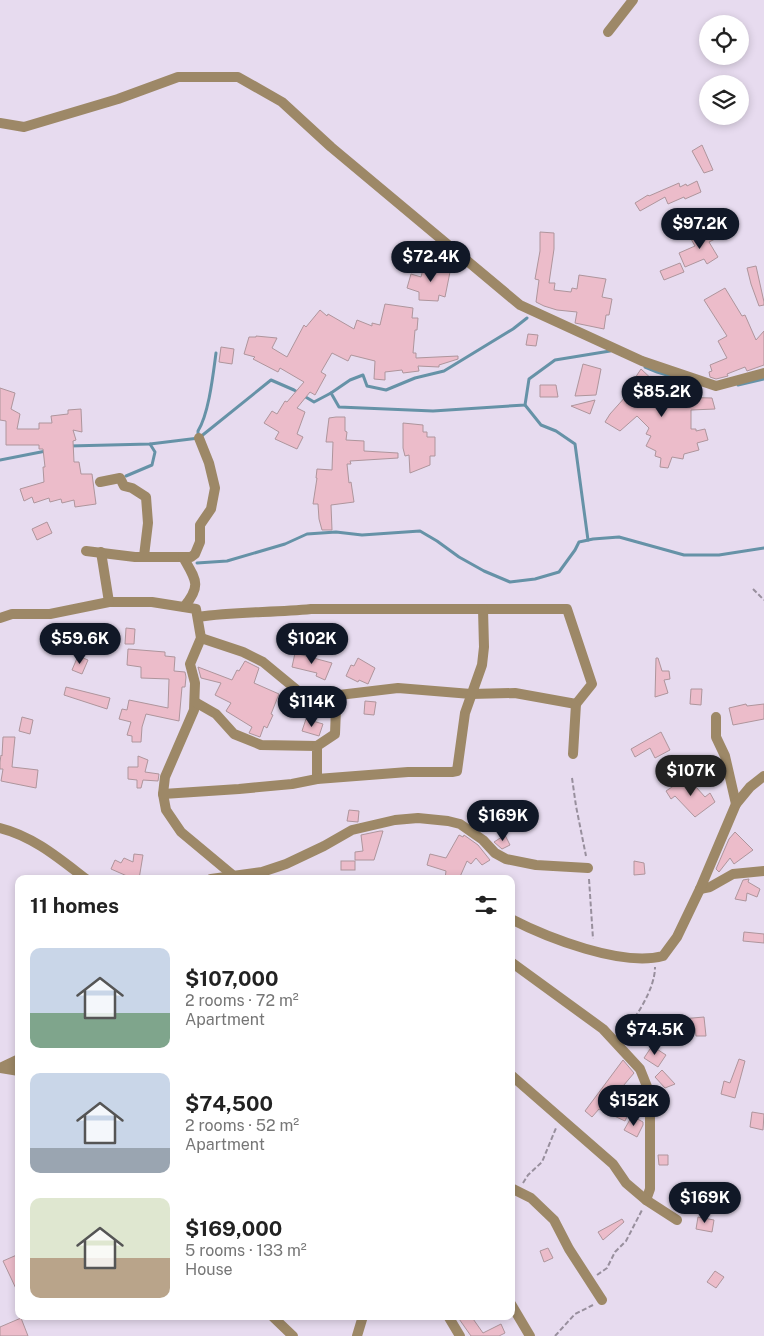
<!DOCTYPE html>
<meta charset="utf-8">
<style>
:root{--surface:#fff;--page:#f2f2f2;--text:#222;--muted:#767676;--accent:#111827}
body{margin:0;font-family:"Public Sans",sans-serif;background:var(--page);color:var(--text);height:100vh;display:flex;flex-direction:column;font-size:19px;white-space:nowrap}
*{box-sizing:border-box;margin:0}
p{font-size:16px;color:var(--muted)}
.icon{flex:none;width:28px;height:28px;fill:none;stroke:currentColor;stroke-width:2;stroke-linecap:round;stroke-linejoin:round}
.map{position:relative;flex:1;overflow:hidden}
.sheet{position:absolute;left:15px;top:875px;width:500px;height:445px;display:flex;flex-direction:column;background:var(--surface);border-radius:10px;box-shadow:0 2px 8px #0003}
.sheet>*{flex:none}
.buttons{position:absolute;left:699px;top:15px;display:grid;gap:10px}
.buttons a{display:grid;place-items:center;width:50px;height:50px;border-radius:50%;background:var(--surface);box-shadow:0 2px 8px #0003;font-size:25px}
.price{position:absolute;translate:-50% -42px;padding:0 11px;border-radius:18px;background:var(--accent);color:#fff;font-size:16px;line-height:32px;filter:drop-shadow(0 1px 2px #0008)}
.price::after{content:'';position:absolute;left:50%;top:30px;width:15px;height:11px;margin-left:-8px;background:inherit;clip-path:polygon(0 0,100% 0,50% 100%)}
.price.selected{background:#222;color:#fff}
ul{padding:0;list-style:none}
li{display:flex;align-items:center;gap:15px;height:125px;padding:0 15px}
li span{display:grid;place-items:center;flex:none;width:140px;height:100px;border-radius:10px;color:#555}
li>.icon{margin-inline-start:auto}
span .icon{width:60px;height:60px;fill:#fffc;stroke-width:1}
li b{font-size:21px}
h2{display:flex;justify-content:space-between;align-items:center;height:60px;padding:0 15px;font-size:21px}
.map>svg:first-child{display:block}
</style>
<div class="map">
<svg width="764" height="1336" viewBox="0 0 764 1336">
<rect width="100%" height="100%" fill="#e7dbef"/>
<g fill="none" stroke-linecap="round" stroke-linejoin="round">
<g stroke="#6692a7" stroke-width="3">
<path d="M645 367 657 372 677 378"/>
<path d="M738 385 764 379"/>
<path d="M331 393 350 380 363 375 367 386 386 390 415 378 444 371 513 329 527 318"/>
<path d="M525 405 541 425 556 431 575 444 588 540"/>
<path d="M198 435V431C209 413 213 375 216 353"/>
<path d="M69 446 150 444 199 438 271 380 294 390 314 402 331 393 339 407 433 411 525 405 529 379 555 360 610 351"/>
<path d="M0 460 46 451"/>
<path d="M126 476 152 465 155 452 150 444"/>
<path d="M197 563 227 561 285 544 307 534 336 532 362 535 420 531 437 541 459 557 484 571 510 582 535 579 559 572 575 550 579 542 593 539 619 537 684 555H719L764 548"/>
</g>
</g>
<g fill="#ecbcca" stroke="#ae959c">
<path d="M702 145 713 170 704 173 692 151Z"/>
<path d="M697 181 701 192 685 199 684 197 668 204 665 197 640 211 635 203 648 195 649 196 679 183 680 187 686 184 687 186Z"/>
<path d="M713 229 717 238 709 242 718 257 707 264 704 259 685 267 679 253 695 246 691 239Z"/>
<path d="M540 232 554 233V249L549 283H555L554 290 571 292 572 288 577 289 579 275 606 279 602 297 612 299 609 315H606L604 329 575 323 577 312 557 310 544 306 536 302 539 280 535 279 540 251Z"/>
<path d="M680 263 684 272 664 280 660 271Z"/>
<path d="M437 264 451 267 445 297 439 295 438 301 419 300V292L407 288 411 274 421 277 423 269 425 270 426 265 436 267Z"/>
<path d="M756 266 764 302V305L759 306 751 284 747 268Z"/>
<path d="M725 288 742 316 745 315 756 340 764 331V365L747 371 745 367 727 374 728 376 716 379 710 377 709 372 712 371 710 365 727 358 718 341 727 336 704 300Z"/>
<path d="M385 304 413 308 412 318H418L417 330H415L413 353H416V358L458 356V359L439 365V367L418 366 419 371 403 373 402 370 385 372V380L374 379 375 361 351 355 348 361 332 353 321 372 326 375 315 395 310 392 297 408 305 412 297 434 303 437 297 449 275 439 279 432 264 423 272 411 277 414 285 401 287 402 304 382 280 368 278 372 253 359 255 357 244 354 249 337H256V336L277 338 272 348 287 357 304 325 306 327 320 310 327 316 328 314 354 329 357 320 372 326V323L380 325Z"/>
<path d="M528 334 538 335 536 346 526 345Z"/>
<path d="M221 347 234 349 232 364 219 362Z"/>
<path d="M583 364 601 369 596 395 575 396Z"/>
<path d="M641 369 671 397 712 398 715 409 691 410V429H696V431L705 429 708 440 697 443 699 450 684 454 683 459 672 457 668 468 660 467 661 458 655 456 656 451 646 446 651 436 646 434 649 428 637 416 620 431 605 422 610 414 635 386 631 384Z"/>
<path d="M540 385H556L558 397H540Z"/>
<path d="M0 388 15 393 11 409 20 414 17 429H39V423H52L51 416 68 414V410L81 409 82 432 73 430 76 440 73 441 74 462H79L81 474H92L96 504 75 507 74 500 62 503 61 499 50 502 49 498 34 503 32 497 24 501 20 489 44 482 43 467H45L43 449H39V445H6V421L0 420Z"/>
<path d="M595 400 590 414 571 406Z"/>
<path d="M336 417H345V431L347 432 346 440 364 441V451L398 453V458L350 461 351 464H347L349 483 351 482 354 502 331 505 332 530H322L319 519 318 504H313L317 478H316L317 469 332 470 333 442H326L329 418Z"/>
<path d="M403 423 423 425V432H427V437H435V456H430V465L410 473 409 455 405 456 403 448Z"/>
<path d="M47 522 52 533 37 540 32 529Z"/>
<path d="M126 628 135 629 134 644H125Z"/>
<path d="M88 635 98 638 95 650 85 646Z"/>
<path d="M128 649 165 652V656L175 657 174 671 185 672 186 677 185 687H182L179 721 146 714 142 727 141 742H132V736L127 735 131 722 119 719 122 709 127 710 129 700 168 708 169 679 141 678V667L127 665Z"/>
<path d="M295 653 332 663 325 680 316 676 317 673 292 667Z"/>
<path d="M78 656 88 660 82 674 72 670Z"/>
<path d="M358 658 375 668 368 684 359 680 358 682 346 676 351 665 354 666Z"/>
<path d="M656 658H658L662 671H669L670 679 664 680 668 693 655 697Z"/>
<path d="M245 661 259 668 254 683 279 694 271 714 273 715 267 728 264 726 260 737 249 733 252 727 226 711 231 703 215 695 221 683 201 678 198 667 232 680 237 670 239 671Z"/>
<path d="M66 687 110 698 107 709 64 695Z"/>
<path d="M691 689H702L701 705 690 704Z"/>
<path d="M365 701 376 702 374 715 364 714Z"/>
<path d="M746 704 747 706 764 704V719L733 725 729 708Z"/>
<path d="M22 717 33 720 30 734 19 731Z"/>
<path d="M306 719 323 724 319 736 302 731Z"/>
<path d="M661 732 670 750 655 758 650 748 635 757 631 749Z"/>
<path d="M3 737H15L12 767 38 770 36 788 1 781 3 769H0V762L1 755 2 756Z"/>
<path d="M138 756 148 760 145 772 159 774 158 781 143 780 141 788H137V780L128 779V767H138Z"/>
<path d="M687 777 705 797 710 793 715 802 695 817 675 796 671 799 666 791Z"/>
<path d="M477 809 487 813 480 829 470 823Z"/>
<path d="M349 810 359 811 358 822 347 821Z"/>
<path d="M380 831H383L374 860H355V852L363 851 361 835Z"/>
<path d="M735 832 753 850 734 864 730 858 719 872 716 869 729 839Z"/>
<path d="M459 835 463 837 464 835 478 845 490 860 482 865 476 858 471 864 467 861 459 879H445L446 871 427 865 430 854 446 858Z"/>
<path d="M505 835 510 845 502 849 494 842Z"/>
<path d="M134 854 143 855 139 879H126L127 876 111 869 115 860 121 863 124 858 133 862Z"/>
<rect x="341" y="861" width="14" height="9"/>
<path d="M634 861 644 863 645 874 634 875Z"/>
<path d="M749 879 748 882 760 889 757 897 747 893 746 901 735 899 743 880Z"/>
<path d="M744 932 764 934V943L743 941Z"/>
<path d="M704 1017 706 1036H696L695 1028 682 1029 681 1019Z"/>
<path d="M652 1046 666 1055 658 1067 644 1058Z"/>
<path d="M739 1059 745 1061 735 1098 721 1094 724 1081 730 1083Z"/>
<path d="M623 1060 634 1073 613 1098 632 1106 625 1121 599 1109 592 1117 585 1111Z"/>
<path d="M662 1070 675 1084 665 1088 655 1077Z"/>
<path d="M752 1112 764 1114 763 1130 750 1127Z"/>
<path d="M632 1116 643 1122V1125L637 1137 624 1130Z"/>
<path d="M658 1155H668V1165H659Z"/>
<path d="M698 1217 714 1220 712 1232 696 1229Z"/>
<path d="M622 1219 624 1222 603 1240 598 1232Z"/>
<path d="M548 1248 553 1258 544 1262 540 1251Z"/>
<path d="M19 1254V1295L3 1261Z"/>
<path d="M715 1271 724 1277 716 1288 707 1282Z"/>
<path d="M457 1316H471L483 1333 501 1324 505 1333 499 1336H471Z"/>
<path d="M21 1318 28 1336H0V1327Z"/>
</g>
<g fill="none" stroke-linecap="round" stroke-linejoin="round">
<g stroke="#988f9d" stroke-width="2" stroke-dasharray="5 2.5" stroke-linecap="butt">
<path d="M753 589 764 600"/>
<path d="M572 778 576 806 586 856"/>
<path d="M589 879 593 939"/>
<path d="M622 1036C635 1018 655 990 655 967"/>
<path d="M523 1183 528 1175 542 1162 556 1128"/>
<path d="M597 1275 607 1268 615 1252 626 1241 642 1210"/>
<path d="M555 1336 575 1314 593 1305"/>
</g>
<g stroke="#9d8867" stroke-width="10">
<path d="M608 32 633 0"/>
<path d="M0 123 24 127 118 99 178 77H238L282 102 331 147 520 305 642 361 716 386 764 373"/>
<path d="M100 482 120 478 124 486 132 488 146 497 148 523 144 556"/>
<path d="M86 551 135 557H191L195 554 200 542V525L211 509 215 488 209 463 199 438"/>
<path d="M101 552 109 602H152L196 609 201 638 190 664 195 683 194 710 165 777 163 794 166 810 181 832 235 877"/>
<path d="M183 557C196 580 202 585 184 607"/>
<path d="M198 617C236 611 273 613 311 609H567L592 684 576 704"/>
<path d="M0 618 12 614H50L109 602"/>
<path d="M201 638 243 652 263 662 303 695 322 694 338 702"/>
<path d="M195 702 216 714 234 734 261 745 317 746V779"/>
<path d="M716 717V737L725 756 736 804"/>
<path d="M317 746 335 734 336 709 339 695 398 688 471 694 515 693 576 704 573 754"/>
<path d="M163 794 239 789 292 784 317 779 408 772H452L457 771 465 713 482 665 484 647 483 609"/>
<path d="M0 828C33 836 60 859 86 879"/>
<path d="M211 879 262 872 286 864 324 846 352 830 395 820 418 818 448 821 460 824 483 840 495 853 506 859 536 865 588 868"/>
<path d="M700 889 710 887 733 874 764 871"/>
<path d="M511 919C548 938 622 967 663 956L677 937 700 889 736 804 750 787 764 776"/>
<path d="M511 962 603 1029 640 1069 650 1094V1189L646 1200"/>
<path d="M0 1068 19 1059"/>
<path d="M0 1068 19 1071"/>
<path d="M511 1075 613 1164 626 1183 646 1200 677 1220"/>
<path d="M511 1188 531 1198 554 1220 569 1249 602 1300"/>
<path d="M511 1304 530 1336"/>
<path d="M272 1316 293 1336"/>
<path d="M448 1316 460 1336"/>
<path d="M357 1336 363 1316"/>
</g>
</g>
</svg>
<div class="buttons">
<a><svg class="icon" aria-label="locate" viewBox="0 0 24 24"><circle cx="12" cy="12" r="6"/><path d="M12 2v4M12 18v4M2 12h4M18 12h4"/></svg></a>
<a><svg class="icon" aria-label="layers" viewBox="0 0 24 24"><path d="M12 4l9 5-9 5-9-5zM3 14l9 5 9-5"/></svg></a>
</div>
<b class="price" style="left:700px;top:250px">$97.2K</b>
<b class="price" style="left:431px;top:283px">$72.4K</b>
<b class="price" style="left:662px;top:418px">$85.2K</b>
<b class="price" style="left:80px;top:665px">$59.6K</b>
<b class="price" style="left:312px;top:665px">$102K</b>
<b class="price" style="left:312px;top:728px">$114K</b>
<b class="price selected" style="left:691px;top:797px">$107K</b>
<b class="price" style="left:503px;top:842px">$169K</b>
<b class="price" style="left:655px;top:1056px">$74.5K</b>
<b class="price" style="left:634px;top:1127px">$152K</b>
<b class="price" style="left:705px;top:1224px">$169K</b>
<section class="sheet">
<h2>11 homes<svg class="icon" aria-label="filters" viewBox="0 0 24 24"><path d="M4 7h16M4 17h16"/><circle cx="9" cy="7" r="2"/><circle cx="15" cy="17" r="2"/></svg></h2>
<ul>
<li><span style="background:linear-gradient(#c9d6e8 65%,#7fa58c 0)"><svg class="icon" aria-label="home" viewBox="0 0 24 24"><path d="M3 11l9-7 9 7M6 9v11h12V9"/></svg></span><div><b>$107,000</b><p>2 rooms · 72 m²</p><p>Apartment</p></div></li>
<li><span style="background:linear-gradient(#c9d6e8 75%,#9aa5b1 0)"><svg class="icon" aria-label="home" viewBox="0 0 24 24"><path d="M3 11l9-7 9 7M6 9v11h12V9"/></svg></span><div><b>$74,500</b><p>2 rooms · 52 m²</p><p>Apartment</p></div></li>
<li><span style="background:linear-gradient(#dfe7d0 60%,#b9a48a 0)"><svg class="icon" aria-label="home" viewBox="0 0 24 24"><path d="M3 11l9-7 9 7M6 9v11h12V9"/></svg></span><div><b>$169,000</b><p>5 rooms · 133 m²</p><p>House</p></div></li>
</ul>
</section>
</div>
